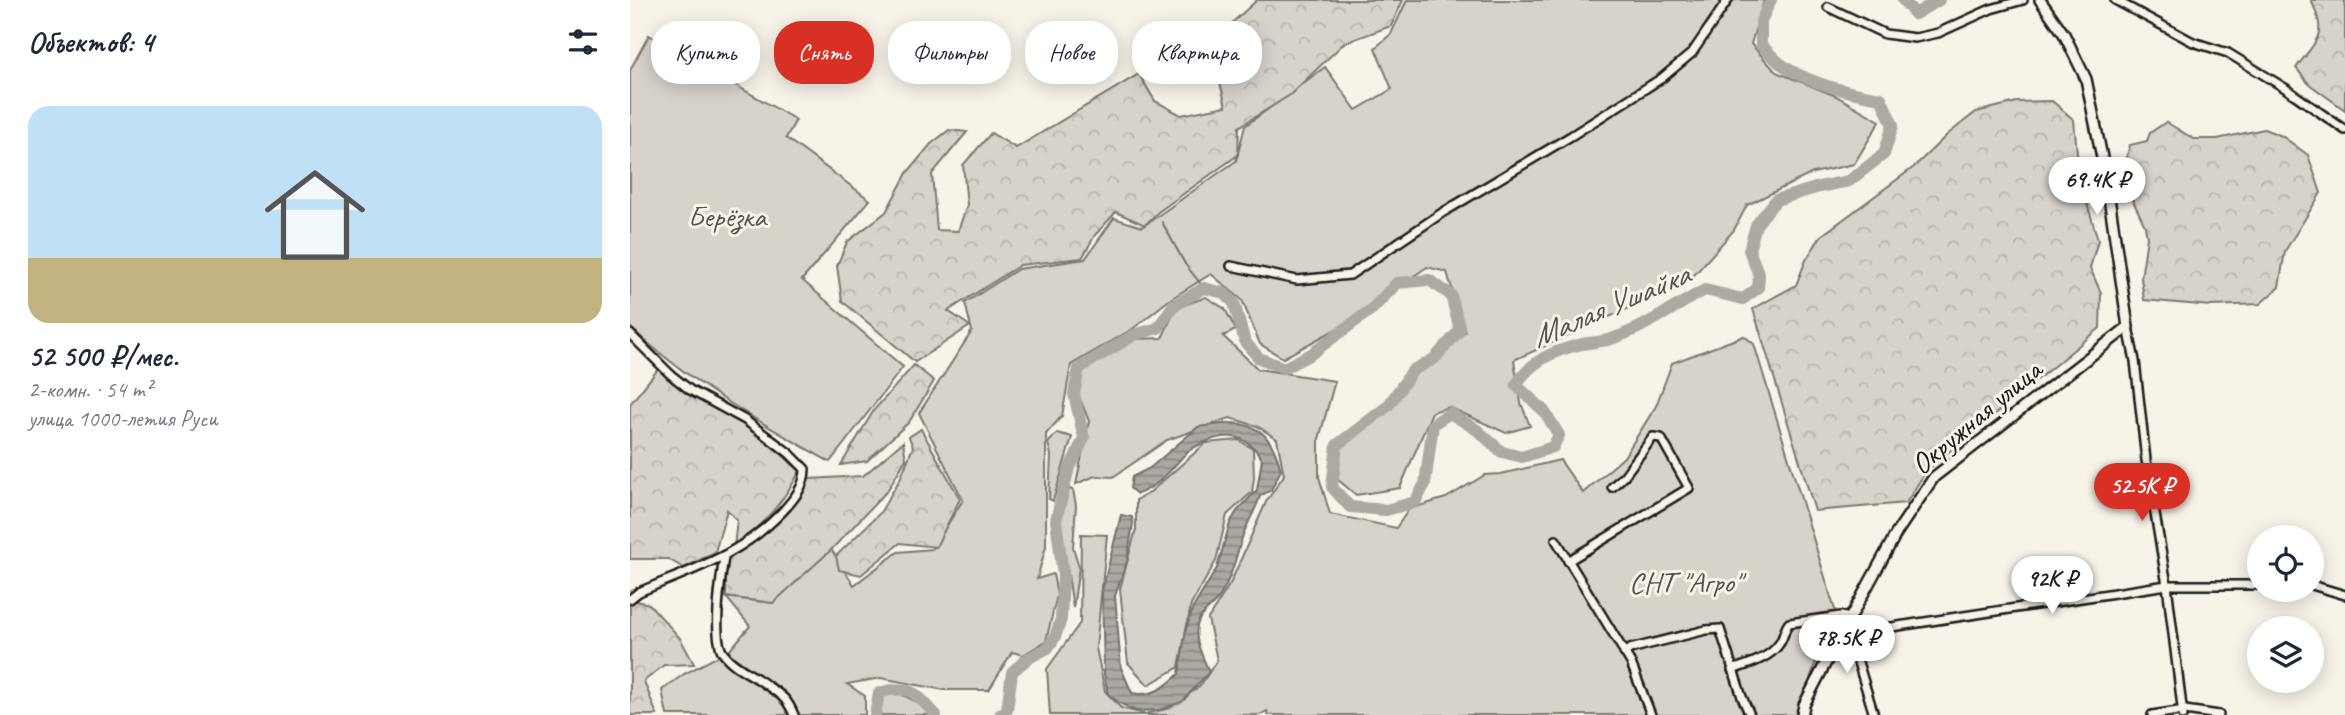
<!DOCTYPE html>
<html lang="ru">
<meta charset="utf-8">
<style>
:root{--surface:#fff;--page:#f6f6f7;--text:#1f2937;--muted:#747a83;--accent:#d93025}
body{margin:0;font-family:Caveat,sans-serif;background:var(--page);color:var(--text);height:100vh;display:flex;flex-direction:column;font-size:26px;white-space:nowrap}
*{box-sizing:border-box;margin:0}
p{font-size:23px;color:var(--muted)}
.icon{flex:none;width:38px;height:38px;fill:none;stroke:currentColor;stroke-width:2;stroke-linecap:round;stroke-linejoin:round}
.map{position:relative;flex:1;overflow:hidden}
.sheet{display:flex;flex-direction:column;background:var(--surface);width:630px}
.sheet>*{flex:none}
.guide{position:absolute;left:21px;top:21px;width:665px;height:63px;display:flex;gap:14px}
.tools{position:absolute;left:1617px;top:525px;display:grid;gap:14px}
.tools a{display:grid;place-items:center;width:77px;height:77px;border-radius:50%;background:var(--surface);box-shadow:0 4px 18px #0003;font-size:35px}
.price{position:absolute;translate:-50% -60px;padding:0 16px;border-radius:24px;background:#fff;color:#222;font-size:23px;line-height:46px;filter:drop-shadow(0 2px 4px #0008)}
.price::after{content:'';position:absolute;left:50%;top:42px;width:21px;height:16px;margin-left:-10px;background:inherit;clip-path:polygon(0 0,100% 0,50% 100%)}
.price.current{background:var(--accent);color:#fff}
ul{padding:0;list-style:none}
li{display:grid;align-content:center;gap:14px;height:371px;padding:0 28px}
li span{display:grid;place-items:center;height:217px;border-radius:21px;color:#555}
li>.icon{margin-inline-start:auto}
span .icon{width:126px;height:126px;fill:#fffc;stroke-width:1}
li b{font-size:30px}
h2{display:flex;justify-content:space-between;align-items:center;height:84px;padding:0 28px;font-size:30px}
.tag{padding:0 24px;border-radius:28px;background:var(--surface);box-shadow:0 4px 18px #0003;font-size:24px;line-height:63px}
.tag.current{background:var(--accent);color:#fff}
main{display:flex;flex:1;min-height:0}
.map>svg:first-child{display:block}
</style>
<main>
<section class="sheet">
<h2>Объектов: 4<svg class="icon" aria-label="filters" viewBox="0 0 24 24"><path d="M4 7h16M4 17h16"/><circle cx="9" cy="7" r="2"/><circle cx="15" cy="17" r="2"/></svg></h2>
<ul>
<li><span style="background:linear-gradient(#bfe0f5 70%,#c2b280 0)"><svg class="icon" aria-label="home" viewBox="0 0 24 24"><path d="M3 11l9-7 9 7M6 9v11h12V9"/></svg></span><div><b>52 500 ₽/мес.</b><p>2-комн. · 54 m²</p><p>улица 1000-летия Руси</p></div></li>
</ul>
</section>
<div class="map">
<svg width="1715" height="715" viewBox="0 0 1715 715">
<defs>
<pattern id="forest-crowns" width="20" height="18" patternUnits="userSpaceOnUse" patternTransform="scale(1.75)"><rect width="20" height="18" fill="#d7d3cb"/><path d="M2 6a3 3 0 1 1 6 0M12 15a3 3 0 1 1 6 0" fill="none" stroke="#b8b5ae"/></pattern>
<pattern id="water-rules" width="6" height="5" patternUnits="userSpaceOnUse" patternTransform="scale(1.75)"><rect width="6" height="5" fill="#aca9a2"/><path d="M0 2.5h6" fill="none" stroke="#8b8983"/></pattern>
</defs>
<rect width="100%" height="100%" fill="#f7f3e8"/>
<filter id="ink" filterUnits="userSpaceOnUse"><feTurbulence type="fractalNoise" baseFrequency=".0143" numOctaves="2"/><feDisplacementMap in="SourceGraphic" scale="14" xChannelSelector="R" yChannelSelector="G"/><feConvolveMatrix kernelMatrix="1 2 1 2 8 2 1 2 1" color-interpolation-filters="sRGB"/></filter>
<g filter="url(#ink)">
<g fill="#d7d3cb" stroke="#7a7874" stroke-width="2">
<path d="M777 0H1134L1121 44 1146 72 1206 96 1250 121 1224 164 1183 173 1117 205 1104 230 1059 281 884 360 891 403 900 426 876 433 819 407 802 412 770 488 726 495 707 479 709 449 738 424 781 375 835 332 817 272 797 267 710 327 653 358 630 344 612 300 581 274 539 300 504 328 441 365 432 416 416 434V546L407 579 423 574 427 595 416 641 393 655 382 652 359 690H314L251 678 217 684 235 696V715H37L32 690 54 674 100 650 120 626 96 597 143 603 201 549 224 585 268 552 302 549 333 500 289 413 342 331 335 303 388 269 455 259 484 218 512 227 606 161 615 126 695 67 726 110 762 89 745 48 761 34Z"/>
<path d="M19 35 166 120 156 138 240 200 172 280 273 367 200 462C129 422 60 383 0 327V70Z"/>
<path d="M576 297 595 309 606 330 593 336 628 369 705 381 689 439V477L700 514 766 528 779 509 816 498 855 475 871 474 930 460 953 493 994 457 1026 406 1042 363 1114 336 1124 344 1208 620 1185 664 1168 715H638L637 711 630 715H420L417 669 450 623 451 534 477 535 466 648 475 691 491 708 515 714 540 708 570 686 587 660 578 619 601 582 636 502 654 475 647 439 627 426 600 418 537 440 483 477 465 476 446 484 459 421 448 394 453 370 505 339 532 338 546 308Z"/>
<path d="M427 433 442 437 423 501 419 499 421 455 418 443Z"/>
<path d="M609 440 623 449 624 478 622 492 597 515 586 561 561 605 549 667 518 685 498 663 490 589 506 529V500L518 494 576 443Z"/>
<path d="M439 489 443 490 446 505 443 547 449 567 443 608 430 521Z"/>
<path d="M271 694 291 704 300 715H249L253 695Z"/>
</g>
<g fill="url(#forest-crowns)" stroke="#7a7874" stroke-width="2">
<path d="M627 0H773L761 26 714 43 660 95 609 127 608 155 528 212 515 225 486 212 465 235 452 258 390 265 318 311 340 326 285 362 212 301 207 266 217 242 256 212 277 173 301 144 319 130 337 132 302 174 307 230 328 231 337 205 333 165 361 133 386 148 509 74 525 101 551 115 596 106 580 43Z"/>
<path d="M1681 0H1715V110L1679 84 1666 68C1687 39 1698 36 1681 0Z"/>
<path d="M1422 101 1444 120 1449 176 1468 240 1460 268 1471 293 1470 328 1296 471 1276 503 1185 511 1123 309 1166 285 1176 260 1191 236 1284 167 1317 135 1346 112 1387 102Z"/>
<path d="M1536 122 1564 139H1587L1634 129 1652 136 1678 155 1691 193 1655 251 1649 287 1630 304 1581 306 1514 300 1511 278 1517 238 1515 226 1495 184 1496 161 1500 145 1517 141 1520 133Z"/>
<path d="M284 365 304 381 279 422 237 461 211 465 244 410Z"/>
<path d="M29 368 130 435 170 471C151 505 135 523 104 546L107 520 97 510 85 552 54 568 38 559H0V404Z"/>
<path d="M291 429 330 499 306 547 270 543 231 575 209 570 206 556 250 513 270 479 283 447 279 437Z"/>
<path d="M273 442 276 459 257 491 201 550 143 603 96 597V561L118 546 160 507 179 479 233 476Z"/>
<path d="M2 600 19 604 50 638 64 664 34 665 14 681 27 715H0V603Z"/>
</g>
<path fill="url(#water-rules)" stroke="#72716c" stroke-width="2" d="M599 423C633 424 643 440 651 470L641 490 630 496C626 510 618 521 613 535 606 556 602 577 590 596 585 605 573 611 569 620 561 636 573 657 579 672L552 702 529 710 506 711 491 704 478 694 474 674 472 591 491 515 502 517 503 523 497 561 485 596 491 668 502 693C523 697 534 688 549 674L556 629 563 608 587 568 600 523 607 511 627 490 632 459C617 434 597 431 571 444 566 446 561 449 557 452 541 469 530 486 507 494L500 488 502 477 520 468 568 427Z"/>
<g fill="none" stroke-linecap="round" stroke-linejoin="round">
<path stroke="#72716c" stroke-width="2" d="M532 222 555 264 574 288"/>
<g stroke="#aca9a2" stroke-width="12">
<path d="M1273 0 1285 14 1309 0"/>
<path d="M245 715 249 693C281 683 286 694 306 715"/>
<path d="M370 715 377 710 382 672 397 659 418 648 425 637 431 619 433 575 426 520 438 472 454 438 444 394 449 368 504 335 528 328 543 306 574 288 594 293 604 303 615 342 629 358 654 368 681 354 742 309 767 283 799 280 821 295 830 330 804 359 783 370 758 406 707 445 702 487 720 507 756 510 785 502 795 484 803 424 820 413 847 430 872 452 892 457 923 447 929 435 914 411 886 385C902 360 923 351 952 344 963 342 974 342 984 338 1016 327 1045 306 1075 290L1113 299 1128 288 1129 275 1119 250 1126 225 1146 200 1189 187 1219 181 1254 154 1263 125 1251 98C1220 93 1177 83 1151 64 1144 59 1138 51 1131 45V21L1141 0"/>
</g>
<g stroke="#1c1c1c" stroke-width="12">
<g id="minor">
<path d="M1485 0 1563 42 1598 53 1655 88 1715 130"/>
<path d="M1198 7 1255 34 1285 38 1308 33 1361 9 1393 0"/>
<path d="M601 266 667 280 720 275 812 213 941 136 1032 78 1062 53 1098 0"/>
<path d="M1498 327 1505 361 1516 460 1537 585 1553 715"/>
<path d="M0 334 40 374 60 390 115 420 159 453 175 469C175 486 164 499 153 511 110 556 65 568 9 592L0 599"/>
<path d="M926 540 1001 663 1021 715"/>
<path d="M94 557C91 576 82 637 93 653 103 667 122 674 135 684 150 695 156 696 164 715"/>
<path d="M938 561 1059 488 1031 438 1023 437 994 476 982 487"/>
<path d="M1682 585 1715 595"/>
<path d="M994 653 1000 649 1076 630 1090 629 1112 697 1120 715"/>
<path d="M1102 670C1117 665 1140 658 1149 644 1154 638 1154 629 1159 623L1211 616 1220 618"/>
<path d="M1244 715 1217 626 1242 630 1537 585H1629"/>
<path d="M1522 715 1555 710 1589 715"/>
</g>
</g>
<g stroke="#1c1c1c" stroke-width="14">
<path id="tertiary" d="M1172 715 1174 705 1194 666 1267 532 1304 477 1498 327 1476 177 1456 79 1434 34 1410 0"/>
</g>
<use href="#minor" stroke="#f7f3e8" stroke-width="7"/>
<use href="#tertiary" stroke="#f7f3e8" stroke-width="9"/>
</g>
</g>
<g text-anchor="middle" stroke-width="6" stroke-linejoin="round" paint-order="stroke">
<g font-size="30" fill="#545351" stroke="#f7f3e8">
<text x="97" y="226">Берёзка</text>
<text x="1055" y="592">СНТ "Агро"</text>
</g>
<g font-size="30" fill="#1c1c1c" stroke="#f7f3e8">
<text transform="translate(1346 417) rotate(-40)" y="10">Окружная улица</text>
</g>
<g font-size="32" font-style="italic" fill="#565452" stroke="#f7f3e8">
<text transform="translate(980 305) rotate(-23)" y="11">Малая Ушайка</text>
</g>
</g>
</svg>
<div class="tools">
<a><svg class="icon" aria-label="locate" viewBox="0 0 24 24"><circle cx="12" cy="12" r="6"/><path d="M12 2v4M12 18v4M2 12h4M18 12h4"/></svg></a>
<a><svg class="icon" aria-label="layers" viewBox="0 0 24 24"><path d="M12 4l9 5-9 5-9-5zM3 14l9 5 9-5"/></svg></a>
</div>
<b class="price" style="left:1467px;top:217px">69.4K ₽</b>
<b class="price current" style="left:1512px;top:523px">52.5K ₽</b>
<b class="price" style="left:1422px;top:616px">92K ₽</b>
<b class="price" style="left:1217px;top:675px">78.5K ₽</b>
<div class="guide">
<a class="tag">Купить</a>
<a class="tag current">Снять</a>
<a class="tag">Фильтры</a>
<a class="tag">Новое</a>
<a class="tag">Квартира</a>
</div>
</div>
</main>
